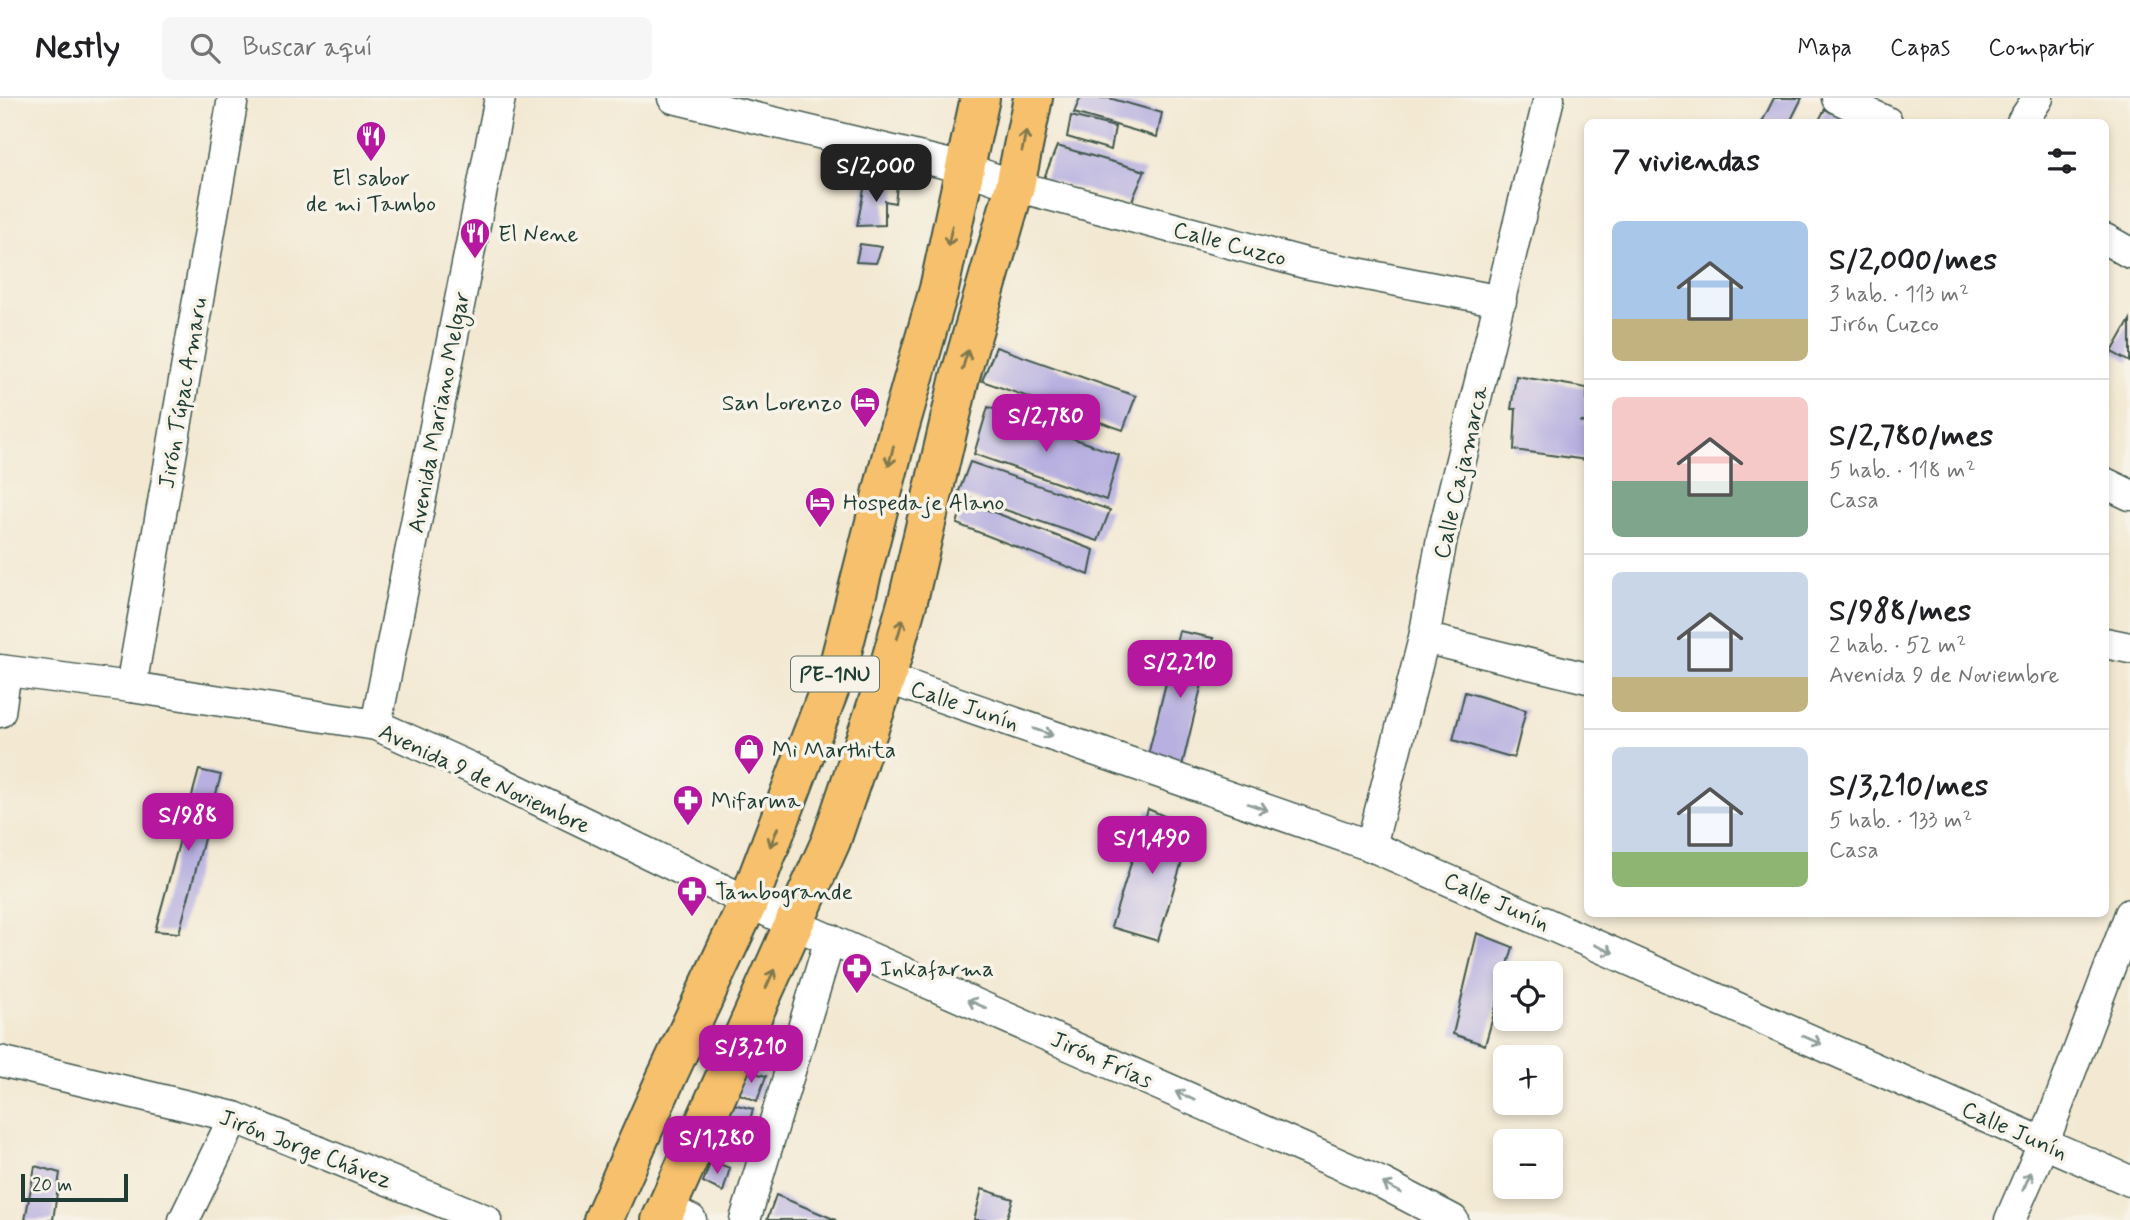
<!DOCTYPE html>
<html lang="es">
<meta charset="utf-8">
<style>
:root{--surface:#fff;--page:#f6f6f6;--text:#202124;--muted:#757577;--line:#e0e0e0;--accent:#b5179e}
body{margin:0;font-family:Mynerve,sans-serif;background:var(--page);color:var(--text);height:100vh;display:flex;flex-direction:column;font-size:26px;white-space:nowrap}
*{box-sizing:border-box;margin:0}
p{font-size:23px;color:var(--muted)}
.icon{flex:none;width:38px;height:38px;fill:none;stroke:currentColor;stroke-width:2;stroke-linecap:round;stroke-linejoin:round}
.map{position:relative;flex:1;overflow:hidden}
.panel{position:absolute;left:1584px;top:21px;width:525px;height:798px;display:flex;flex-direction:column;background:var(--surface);border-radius:10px;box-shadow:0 4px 10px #0003}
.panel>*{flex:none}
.buttons{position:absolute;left:1493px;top:863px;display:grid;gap:14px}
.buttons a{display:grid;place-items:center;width:70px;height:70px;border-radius:10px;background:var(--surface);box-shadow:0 4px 10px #0003;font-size:35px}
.scale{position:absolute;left:21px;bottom:18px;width:107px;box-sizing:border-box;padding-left:7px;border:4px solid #1f3d34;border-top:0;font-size:19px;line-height:24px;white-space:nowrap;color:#1f3d34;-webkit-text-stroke:5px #f7f3e8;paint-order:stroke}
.price{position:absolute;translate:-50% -60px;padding:0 16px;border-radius:14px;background:var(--accent);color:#fff;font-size:23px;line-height:46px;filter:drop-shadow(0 2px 4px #0008)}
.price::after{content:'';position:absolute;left:50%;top:42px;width:21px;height:16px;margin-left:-10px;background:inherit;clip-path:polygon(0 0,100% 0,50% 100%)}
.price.active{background:#222;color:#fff}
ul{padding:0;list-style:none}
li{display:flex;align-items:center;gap:21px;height:175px;padding:0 28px}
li+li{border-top:2px solid var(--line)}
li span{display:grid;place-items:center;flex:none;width:196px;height:140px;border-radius:10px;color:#555}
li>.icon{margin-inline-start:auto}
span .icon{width:84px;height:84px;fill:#fffc;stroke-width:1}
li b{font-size:30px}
h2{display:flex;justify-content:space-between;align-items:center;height:84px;padding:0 28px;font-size:30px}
header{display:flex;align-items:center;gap:42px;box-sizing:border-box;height:98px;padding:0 35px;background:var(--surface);border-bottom:2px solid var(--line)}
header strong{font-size:33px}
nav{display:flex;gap:38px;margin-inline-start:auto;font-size:24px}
.search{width:490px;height:63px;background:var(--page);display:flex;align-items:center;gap:18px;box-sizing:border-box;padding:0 24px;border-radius:10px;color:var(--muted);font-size:26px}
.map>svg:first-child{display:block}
</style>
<header>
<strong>Nestly</strong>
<div class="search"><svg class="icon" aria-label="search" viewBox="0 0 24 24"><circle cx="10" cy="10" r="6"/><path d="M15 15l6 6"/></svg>Buscar aquí</div>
<nav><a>Mapa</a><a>Capas</a><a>Compartir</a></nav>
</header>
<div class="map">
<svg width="2130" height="1122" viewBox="0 0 2130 1122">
<rect width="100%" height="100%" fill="#f7f3e8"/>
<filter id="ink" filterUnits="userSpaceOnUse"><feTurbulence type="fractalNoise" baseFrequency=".0143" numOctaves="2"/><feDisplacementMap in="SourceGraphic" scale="14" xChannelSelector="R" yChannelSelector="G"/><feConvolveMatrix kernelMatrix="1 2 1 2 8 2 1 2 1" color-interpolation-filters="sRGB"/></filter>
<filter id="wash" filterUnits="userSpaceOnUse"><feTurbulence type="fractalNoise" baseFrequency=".00686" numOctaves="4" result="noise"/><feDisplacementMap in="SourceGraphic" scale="28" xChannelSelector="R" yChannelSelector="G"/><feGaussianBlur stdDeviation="1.57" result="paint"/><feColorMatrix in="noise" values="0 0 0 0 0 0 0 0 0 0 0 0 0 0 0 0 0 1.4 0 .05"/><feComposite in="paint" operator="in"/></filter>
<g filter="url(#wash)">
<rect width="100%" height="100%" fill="#f3e9d3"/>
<g id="blocks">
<g fill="#b7b0e0">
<path d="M1080 0H1109L1162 15 1157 39 1074 15Z"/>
<path d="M1774 0H1802L1790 24H1762Z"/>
<path d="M1825 11 1852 24H1818Z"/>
<path d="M1071 18 1115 29 1111 52 1067 39Z"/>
<path d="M1057 48 1145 73 1131 105 1044 80Z"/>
<path d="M865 86 897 87 895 105 885 103V127L857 128Z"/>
<path d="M860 146 882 149 876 165 856 164Z"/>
<path d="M2130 222V264L2112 254Z"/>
<path d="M996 249 1136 298 1123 332 982 283Z"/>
<path d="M1516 278 1587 290V324H1580L1587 325V362L1514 352 1516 311H1511Z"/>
<path d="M988 309 1119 357 1106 402 974 356Z"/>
<path d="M970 364 1110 412 1098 443 958 396Z"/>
<path d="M964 403 1094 452 1089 477 957 426Z"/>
<path d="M1179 533 1213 540 1181 672 1147 661Z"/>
<path d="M1465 594 1526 612 1514 660 1453 642Z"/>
<path d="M199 672 221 677 179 835 155 833Z"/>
<path d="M1148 711 1192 730 1158 843 1111 829Z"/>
<path d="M1477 835 1513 849 1485 947 1453 936Z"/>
<path d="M744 972 766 978 757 1003 737 995Z"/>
<path d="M733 1006 753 1011 747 1033 724 1027Z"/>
<path d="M721 1032 747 1041 740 1061 715 1052Z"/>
<path d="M711 1063 730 1070 723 1094 703 1084Z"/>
<path d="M35 1068 60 1075 53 1122H25Z"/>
<path d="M982 1091 1013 1101 1006 1122H974Z"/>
<path d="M776 1097 836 1122H767Z"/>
</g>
</g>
</g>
<g filter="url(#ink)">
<use href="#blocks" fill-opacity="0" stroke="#3f574c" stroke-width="2"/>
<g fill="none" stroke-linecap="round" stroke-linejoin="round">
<g stroke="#3f574c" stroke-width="33">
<g id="street">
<path d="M673 0 964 70 1015 88 1305 165 1501 203"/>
<path d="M1837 0 1887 24"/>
<path d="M2022 24 2038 0"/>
<path d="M2105 141 2130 155"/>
<path d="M2105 385 2130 397"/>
<path d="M1424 540 1587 580"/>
<path d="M2105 545 2130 550"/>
<path d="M0 572 131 589 376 627 480 674 794 826 1382 1085 1453 1122"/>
<path d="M886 580 1371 748 2130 1083"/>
<path d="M131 589 233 0"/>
<path d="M0 614 6 573"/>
<path d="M376 627 500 0"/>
<path d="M1371 748 1424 540 1442 440 1549 0"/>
<path d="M0 963 234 1019 486 1122"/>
<path d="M667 1110 691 1122"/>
<path d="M184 1122 234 1019"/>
<path d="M745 1122 830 841"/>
<path d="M2010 1122 2044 1044 2130 816"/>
</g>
</g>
<g stroke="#3f574c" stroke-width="42">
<g id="primary">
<path d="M603 1122 662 989 748 805 839 566 895 345 939 191 980 0"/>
<path d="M661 1122 831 743 886 580 909 498 960 279 1015 88 1033 0"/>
</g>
</g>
<use href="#street" stroke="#fff" stroke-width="30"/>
<use href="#primary" stroke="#f7c06c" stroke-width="38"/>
</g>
<defs><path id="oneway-shaft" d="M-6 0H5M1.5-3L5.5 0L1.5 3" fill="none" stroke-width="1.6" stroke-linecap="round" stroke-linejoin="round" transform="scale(1.75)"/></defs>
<g stroke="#80784d">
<use href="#oneway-shaft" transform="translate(1024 43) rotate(-79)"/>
<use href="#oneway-shaft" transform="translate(950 138) rotate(102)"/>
<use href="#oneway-shaft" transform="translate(965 262) rotate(-74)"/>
<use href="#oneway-shaft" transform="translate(891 358) rotate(104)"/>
<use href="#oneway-shaft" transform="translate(900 531) rotate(-74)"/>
<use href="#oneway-shaft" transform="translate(774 739) rotate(112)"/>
<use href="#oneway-shaft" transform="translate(770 881) rotate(-66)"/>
</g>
<g stroke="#8f9e9a">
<use href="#oneway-shaft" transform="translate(1043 634) rotate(19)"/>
<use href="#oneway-shaft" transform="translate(1258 709) rotate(19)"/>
<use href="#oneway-shaft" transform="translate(1604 851) rotate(24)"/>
<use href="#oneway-shaft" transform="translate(977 906) rotate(-156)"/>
<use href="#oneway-shaft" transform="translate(1812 942) rotate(24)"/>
<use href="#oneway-shaft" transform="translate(1185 998) rotate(-156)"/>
<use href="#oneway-shaft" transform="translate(2027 1083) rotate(-66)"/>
<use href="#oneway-shaft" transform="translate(1392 1090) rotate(-152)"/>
</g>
</g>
<defs>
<g id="restaurant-pin" transform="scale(1.575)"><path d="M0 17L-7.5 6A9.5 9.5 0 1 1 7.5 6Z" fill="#b5179e" stroke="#f7f3e8"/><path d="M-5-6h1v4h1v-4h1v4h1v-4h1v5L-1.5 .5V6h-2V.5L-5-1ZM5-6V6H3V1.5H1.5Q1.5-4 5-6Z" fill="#fff"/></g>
<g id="hotel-pin" transform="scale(1.575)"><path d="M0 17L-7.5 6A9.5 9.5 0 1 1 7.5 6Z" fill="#b5179e" stroke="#f7f3e8"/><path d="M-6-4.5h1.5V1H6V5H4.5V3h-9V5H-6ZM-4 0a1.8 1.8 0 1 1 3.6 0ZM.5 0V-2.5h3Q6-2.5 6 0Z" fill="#fff"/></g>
<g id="shop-pin" transform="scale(1.575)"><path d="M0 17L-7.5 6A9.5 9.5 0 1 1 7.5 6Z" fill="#b5179e" stroke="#f7f3e8"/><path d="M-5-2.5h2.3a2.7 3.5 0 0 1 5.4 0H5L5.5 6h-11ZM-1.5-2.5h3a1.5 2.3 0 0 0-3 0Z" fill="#fff"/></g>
<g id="pharmacy-pin" transform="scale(1.575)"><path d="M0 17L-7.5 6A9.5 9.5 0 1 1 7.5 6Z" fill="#b5179e" stroke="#f7f3e8"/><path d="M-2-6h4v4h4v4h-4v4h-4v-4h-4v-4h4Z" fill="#fff"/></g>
</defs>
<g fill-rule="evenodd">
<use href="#restaurant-pin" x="371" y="38"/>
<use href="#restaurant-pin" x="475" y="135"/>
<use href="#hotel-pin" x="865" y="304"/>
<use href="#hotel-pin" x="820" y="404"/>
<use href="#shop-pin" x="749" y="651"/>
<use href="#pharmacy-pin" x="688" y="702"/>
<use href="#pharmacy-pin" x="692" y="793"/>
<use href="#pharmacy-pin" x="857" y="870"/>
</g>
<g text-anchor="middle" stroke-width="7" stroke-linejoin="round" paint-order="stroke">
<rect fill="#f7f3e8" stroke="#60746a" stroke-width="2" x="791" y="558.5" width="88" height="35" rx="5"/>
<g font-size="21" font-weight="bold" fill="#1f3d34">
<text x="835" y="583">PE-1NU</text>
</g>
<g font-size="23" fill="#1f3d34" stroke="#f7f3e8" text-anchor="start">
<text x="371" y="87" text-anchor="middle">El sabor<tspan x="371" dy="26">de mi Tambo</tspan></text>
<text x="498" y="143">El Nene</text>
<text x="842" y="312" text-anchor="end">San Lorenzo</text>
<text x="843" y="412">Hospedaje Alano</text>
<text x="772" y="659">Mi Marthita</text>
<text x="711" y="710">Mifarma</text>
<text x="715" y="801">Tambogrande</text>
<text x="880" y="878">Inkafarma</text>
</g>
<g font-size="23" fill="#1f3d34" stroke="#f7f3e8">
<text transform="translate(1230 145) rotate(15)" y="8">Calle Cuzco</text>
<text transform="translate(182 295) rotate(-80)" y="8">Jirón Túpac Amaru</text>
<text transform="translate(438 314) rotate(-79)" y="8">Avenida Mariano Melgar</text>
<text transform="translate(1460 374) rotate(-77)" y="8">Calle Cajamarca</text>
<text transform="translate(965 607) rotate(19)" y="8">Calle Junín</text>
<text transform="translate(485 680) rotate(25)" y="8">Avenida 9 de Noviembre</text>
<text transform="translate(1497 803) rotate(24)" y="8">Calle Junín</text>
<text transform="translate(1102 961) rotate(24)" y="8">Jirón Frías</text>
<text transform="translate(2015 1032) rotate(24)" y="8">Calle Junín</text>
<text transform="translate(306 1050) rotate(21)" y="8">Jirón Jorge Chávez</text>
</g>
</g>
</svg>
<div class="buttons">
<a><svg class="icon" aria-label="locate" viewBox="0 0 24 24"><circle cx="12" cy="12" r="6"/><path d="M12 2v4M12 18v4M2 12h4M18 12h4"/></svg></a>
<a>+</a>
<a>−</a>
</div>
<div class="scale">20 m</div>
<b class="price active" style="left:876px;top:106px">S/2,000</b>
<b class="price" style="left:1046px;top:356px">S/2,780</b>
<b class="price" style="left:1180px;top:602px">S/2,210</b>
<b class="price" style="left:188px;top:755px">S/988</b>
<b class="price" style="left:1152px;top:778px">S/1,490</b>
<b class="price" style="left:751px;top:987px">S/3,210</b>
<b class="price" style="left:717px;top:1078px">S/1,280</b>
<section class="panel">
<h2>7 viviendas<svg class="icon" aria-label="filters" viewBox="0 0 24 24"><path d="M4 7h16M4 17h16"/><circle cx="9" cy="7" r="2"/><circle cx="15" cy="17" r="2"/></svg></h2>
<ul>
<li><span style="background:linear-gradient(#a9c7e8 70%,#c2b280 0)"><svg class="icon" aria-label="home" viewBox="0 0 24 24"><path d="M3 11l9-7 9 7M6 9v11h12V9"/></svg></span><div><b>S/2,000/mes</b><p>3 hab. · 113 m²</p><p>Jirón Cuzco</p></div></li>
<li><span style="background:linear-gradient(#f6c9c9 60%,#7fa58c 0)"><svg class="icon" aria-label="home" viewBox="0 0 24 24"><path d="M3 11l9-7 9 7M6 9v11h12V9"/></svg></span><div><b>S/2,780/mes</b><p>5 hab. · 118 m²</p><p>Casa</p></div></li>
<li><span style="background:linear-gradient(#c9d6e8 75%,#c2b280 0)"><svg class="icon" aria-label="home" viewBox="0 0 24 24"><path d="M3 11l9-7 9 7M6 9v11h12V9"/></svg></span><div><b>S/988/mes</b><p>2 hab. · 52 m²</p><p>Avenida 9 de Noviembre</p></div></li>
<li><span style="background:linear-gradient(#c9d6e8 75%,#8fb573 0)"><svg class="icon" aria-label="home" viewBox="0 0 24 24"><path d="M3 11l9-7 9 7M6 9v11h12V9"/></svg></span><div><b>S/3,210/mes</b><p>5 hab. · 133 m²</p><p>Casa</p></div></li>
</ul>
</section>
</div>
